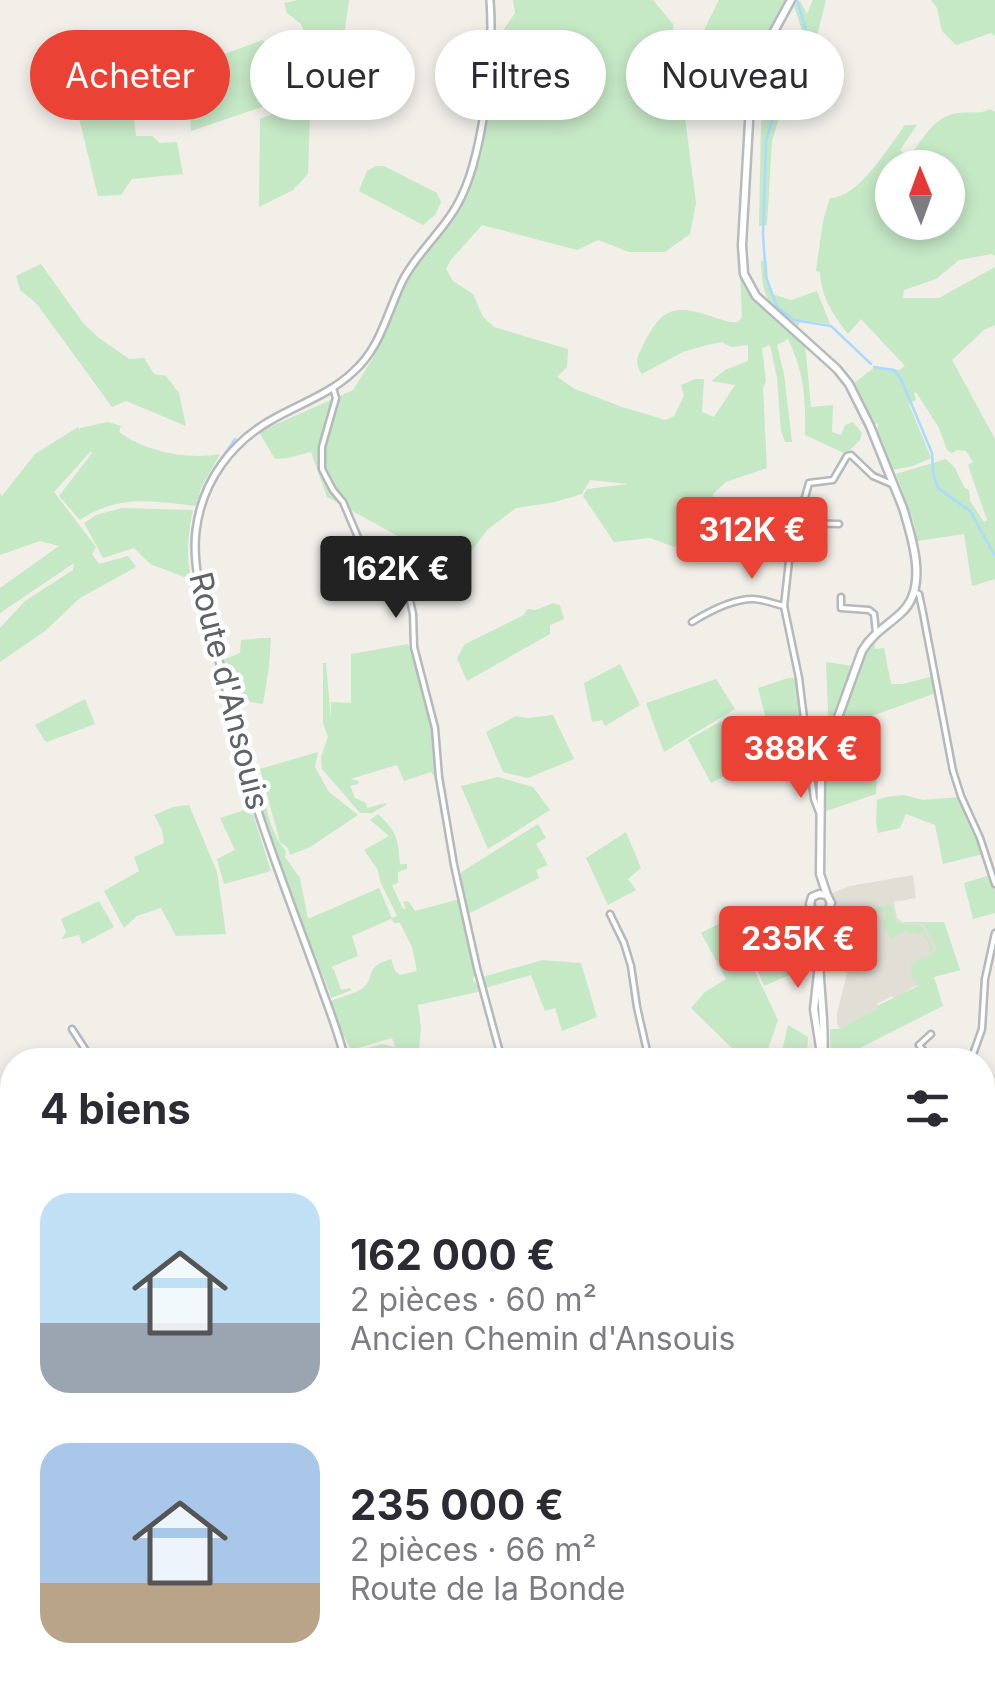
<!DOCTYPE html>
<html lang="fr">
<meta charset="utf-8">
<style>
:root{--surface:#fff;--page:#f7f7f7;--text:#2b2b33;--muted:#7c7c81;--accent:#ea4335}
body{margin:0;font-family:Inter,sans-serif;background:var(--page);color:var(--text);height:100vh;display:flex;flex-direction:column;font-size:38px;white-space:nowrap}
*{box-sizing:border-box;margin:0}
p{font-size:32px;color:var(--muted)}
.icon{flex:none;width:55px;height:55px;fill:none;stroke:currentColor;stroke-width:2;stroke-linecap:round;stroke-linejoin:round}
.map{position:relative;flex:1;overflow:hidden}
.drawer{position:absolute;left:0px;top:1048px;width:995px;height:642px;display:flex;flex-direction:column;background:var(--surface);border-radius:40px 40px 0 0;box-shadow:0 5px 15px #0003}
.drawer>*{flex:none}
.banner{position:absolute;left:30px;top:30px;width:935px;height:90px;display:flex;gap:20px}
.needle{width:65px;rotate:359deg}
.buttons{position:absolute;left:875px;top:150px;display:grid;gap:20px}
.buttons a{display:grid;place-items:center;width:90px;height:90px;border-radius:50%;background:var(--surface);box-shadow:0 5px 15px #0003;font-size:50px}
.price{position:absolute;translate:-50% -85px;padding:0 22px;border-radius:10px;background:var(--accent);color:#fff;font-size:32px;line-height:65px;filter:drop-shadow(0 2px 5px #0008)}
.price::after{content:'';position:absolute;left:50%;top:60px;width:30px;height:22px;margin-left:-15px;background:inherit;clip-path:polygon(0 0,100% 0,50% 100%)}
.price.on{background:#222;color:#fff}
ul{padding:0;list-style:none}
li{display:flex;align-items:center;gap:30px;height:250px;padding:0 40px}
li span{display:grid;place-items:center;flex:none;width:280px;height:200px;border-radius:30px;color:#555}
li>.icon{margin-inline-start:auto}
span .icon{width:120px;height:120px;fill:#fffc;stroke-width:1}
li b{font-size:42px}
h2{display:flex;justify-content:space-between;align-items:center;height:120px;padding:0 40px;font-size:42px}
.pill{padding:0 35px;border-radius:45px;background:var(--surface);box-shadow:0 5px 15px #0003;font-size:35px;line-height:90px}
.pill.on{background:var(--accent);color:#fff}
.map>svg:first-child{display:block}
</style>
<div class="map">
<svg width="995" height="1688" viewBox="0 0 995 1688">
<rect width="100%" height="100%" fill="#f1efe8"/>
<path fill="#e1ded6" d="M913 875 916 898 894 902 897 918 902 922H944L960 970 934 976 894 998 892 996 877 1004 878 1008 840 1029 837 1024V1013L847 974 835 953 829 946 828 924 832 921V912L836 907 832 893 850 886Z"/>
<g fill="#c5e8c5" fill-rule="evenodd">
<path d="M298 0H349L343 43V76L354 82 356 87 346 96 328 91 301 24 287 13 284 3Z"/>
<path d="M513 0H653L673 24 696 203 690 234 665 252H629L598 240 577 250 482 225 450 261 446 269 453 281 473 294 483 317 494 327 568 349 567 367 557 377 575 389 622 407 666 420 674 416 684 396 681 385 695 379H704L702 412 714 417 735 385 711 381 725 370 748 361V345L731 347 722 342 707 345 683 352 642 374C634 363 637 358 643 345 660 313 669 303 707 315 718 318 726 323 738 322L742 317 740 273 747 291 805 343 811 407 833 405 832 432 841 435 845 425 853 422 862 433 860 440 846 454 805 435C806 400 804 371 788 339L777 345 784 374 792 442H785L781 431 777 378 770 345 762 348 766 381 763 388 767 468 726 482 713 494 715 507 701 528 674 547 650 538 614 542 583 496 587 489 629 484 590 480 582 494 555 502 516 508 488 529 467 557 426 555 416 546 327 497 311 452 288 458 275 459 259 432 353 390 373 358 412 271 448 225 468 193 482 153 496 41 515 13Z"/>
<path d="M719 0H786L756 58 702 34Z"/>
<path d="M813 0H826L812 56 810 61 803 63 785 98 772 141 767 225 759 226 761 123 768 105 804 37 794 6 800 1 807 14Z"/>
<path d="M931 0H995V36L991 33 956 45 942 31 937 8Z"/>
<path d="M263 40 292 97 191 131 189 96 180 97 175 72Z"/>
<path d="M306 98 310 115 308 174 293 190 259 207 260 119 293 106Z"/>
<path d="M76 106 133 108 136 136H152L160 143 177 142 183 174 132 179 121 195 98 196Z"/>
<path d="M990 109 995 112V256L992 254 959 260 936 279 904 290 903 298H939L995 267V325L984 330 952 360 995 439V579L972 586 964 534 917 541 914 523 896 474 946 459 955 468 964 487 969 490 970 501 984 522 987 520 968 465 973 462 966 451 957 450 952 453 947 450 939 428 916 392 914 393 916 400 909 404 931 458 913 466 891 470 876 431 879 423 874 425 872 422 854 383 875 367 900 370 905 366 861 319 848 334C833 314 821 298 820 272L816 271 823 221 830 198C859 198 888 147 905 125H917L900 150 909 157C923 139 934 116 958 113 971 111 978 115 990 109ZM892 168H948V222H892Z"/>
<path d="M376 166H384L437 193 441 202 435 215 423 225 359 191 367 171Z"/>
<path d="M761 261H767L768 284 772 294 791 300 817 291 830 324 801 320 798 326C767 307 762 297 761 261Z"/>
<path d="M41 264 83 323 99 338 129 359 144 358 154 374 166 376 179 393 186 426 126 401 112 407 37 304 20 290 16 276Z"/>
<path d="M108 422 121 426 119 432C146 452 188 460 220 454L201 488 196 506C151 501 120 494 80 520L59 496 92 453 91 451 54 492 96 547 92 554 99 564 128 556 136 567 80 598 45 631 0 662V628L25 601 73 570 74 563 0 613V588L59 546 40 541 0 555V493L2 496 35 454 78 427 80 430V428Z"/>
<path d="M122 508 193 510C188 533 185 557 192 580L150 564 134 548 103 558 84 523 96 515Z"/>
<path d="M553 603 560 605 564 619 550 625V634L467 681 457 658 465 644 524 615 527 609 536 610Z"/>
<path d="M874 637 875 649 884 648 891 684H903L934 676 936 693 838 728 864 651Z"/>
<path d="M263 638H271L269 667 263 704 232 699 223 660 240 653 241 640Z"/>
<path d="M408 644 433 728 437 780 431 772 404 781 397 765 350 779 359 781 358 784 350 786 355 798 366 803 367 808 386 803V805L372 813H360L322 769 321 757 328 737 323 723V663H326L331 720V702L351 703V654Z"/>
<path d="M826 662 854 666 829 733Z"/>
<path d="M620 664 640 705 605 726 602 720 592 722 584 683Z"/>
<path d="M788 678H796L804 741 775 754 758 688Z"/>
<path d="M716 679 735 709 664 752 646 703Z"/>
<path d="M85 699 95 724 47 742 45 741 35 725Z"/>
<path d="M553 715 574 759 528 778 503 772 486 732 516 716 528 718Z"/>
<path d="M721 721 744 767 711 783 688 740Z"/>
<path d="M318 752 315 767 329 792 358 815 310 847 290 855 288 848 280 842 260 769Z"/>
<path d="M252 767H256L259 773C265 799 268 831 286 851L285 857 300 878 308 919 379 888 392 918 397 916 380 881 378 870 364 850 389 836 370 820 378 814C397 832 398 838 400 864H407V869L398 872V883L392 885 403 909 406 908 403 902 408 901 415 911 460 899 476 971 473 980 482 991 418 1005 421 1028 419 1049 399 1054 397 1060H358L361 1050 382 1044 395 1047 392 1038 351 1050 337 1022 331 1001C340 997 355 994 363 988 377 976 362 968 391 959L395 971 400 975 417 971 412 947 400 923H394L391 919 352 936 358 956 331 967 334 970 341 990 350 988 352 990 331 998C326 977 314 960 307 940 288 883 266 827 249 769Z"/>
<path d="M877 768 876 794 823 812 825 781 873 773Z"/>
<path d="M498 777 533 787 550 810 488 849 461 786Z"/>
<path d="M904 795 923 800 959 797 975 831 983 854 943 864 935 825 906 814 900 828 878 833 876 822 877 800 886 797Z"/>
<path d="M189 805 217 872 226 934 176 936 161 908 137 916 124 928 104 891 139 871 134 857 164 843 162 830 154 815 173 807Z"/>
<path d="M251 808 271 871 224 884 217 859 235 850 220 818Z"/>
<path d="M538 824 546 838 536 844 548 865 536 870 539 878 468 914 459 876 463 871Z"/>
<path d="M626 832 641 868 628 879 636 890 608 905 586 858Z"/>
<path d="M990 875 995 890V913L973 919 964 883Z"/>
<path d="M99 901 114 927 82 944 79 935 62 939 66 932 61 919Z"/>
<path d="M891 905 897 923 921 926 933 947 932 951 928 953 927 949 930 946 922 932 917 935 914 932 910 934 907 930 891 939 883 926 886 911 876 913 867 947 860 935 866 930 857 915 851 917 850 915 861 910Z"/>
<path d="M732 917 739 938 778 1020 764 1060H744L691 1008 705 992 726 979 701 933Z"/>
<path d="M902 922H944L960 970 934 977 943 1006 844 1056 831 1060 830 1029H840L878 1008 877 1006 918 986 912 976 911 964 923 957 926 958 936 951V945L923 924Z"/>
<path d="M812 937 814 964 764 986 755 964 774 956 776 951Z"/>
<path d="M543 960 581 963 597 1017 562 1031 555 1008 545 1011 531 975 485 988 482 977Z"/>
<path d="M788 1025 808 1037 807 1060H780Z"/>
</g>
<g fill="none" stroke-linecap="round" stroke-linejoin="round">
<g stroke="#aadaff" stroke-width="2.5">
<path d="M797 0 808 37 795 67 781 90 766 141 763 235 766 277 777 307 794 320 831 326 871 364"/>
<path d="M874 367 894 370 901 379 932 453 933 473 938 488 970 511 995 556"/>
<path d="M191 546C194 496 207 479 235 439"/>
</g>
<g stroke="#b5b8bc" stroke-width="8">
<path id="pedestrian" d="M707 1678 710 1688"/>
</g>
<g stroke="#b5b8bc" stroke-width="9">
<g id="minor">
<path d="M333 388 336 398 322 447V469L333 490 343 502 360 542 404 580 408 591 413 614 414 647 435 728 439 777 454 865 477 968 502 1060"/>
<path d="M797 523 839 524"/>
<path d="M915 592 919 594 923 613 953 771 961 796 980 838 995 884"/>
<path d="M841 597V608L869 610 874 614 876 633"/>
<path d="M692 622C708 612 733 599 753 599 763 599 774 604 784 606"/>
<path d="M819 812 814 799 799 678 784 606 790 552 809 483 833 480 847 456 851 455 873 476 894 485"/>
<path d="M610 914 624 943 631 966 637 1007 649 1060"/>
<path d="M72 1029 92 1060"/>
<path d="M902 1060H903"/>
<path d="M931 1060 919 1045 931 1034"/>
<path d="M971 1060 982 1029 985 979 995 933"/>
<path d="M0 1160 12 1166"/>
<path d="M982 1288 995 1282"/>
<path d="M995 1356V1357"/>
<path d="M0 1392 12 1407"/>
<path d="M982 1463 995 1482"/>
<path d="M982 1498 995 1490"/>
<path d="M982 1500 990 1512"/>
<path d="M982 1553 995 1550"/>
<path d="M0 1573 12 1569"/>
<path d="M982 1605 988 1606 993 1612C990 1627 985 1643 995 1656"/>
<path d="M988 1606 993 1598 991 1588"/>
<path d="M0 1649 14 1688"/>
<path d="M302 1678 312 1688"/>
<path d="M351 1678 359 1688"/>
<path d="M562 1678 568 1688"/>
<path d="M569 1678 574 1688"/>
<path d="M755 1678 758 1688"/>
<path d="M877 1678 879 1688"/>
<path d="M925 1678V1688"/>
<path d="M375 1688 383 1678"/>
<path d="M499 1688 500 1678"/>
<path d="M577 1688 597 1678"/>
<path d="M965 1688V1678"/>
</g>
</g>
<g stroke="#b5b8bc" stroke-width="10">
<g id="tertiary">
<path d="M345 1060C339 1033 328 1007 319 981 301 931 282 882 265 832 245 775 233 715 218 657 208 616 191 573 196 531 202 481 232 441 275 418 302 403 331 393 353 372 381 348 387 312 403 280 417 253 441 233 456 207 484 160 494 54 490 0"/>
<path d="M613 1678 621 1688"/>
<path d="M619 1678 626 1688"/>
</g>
</g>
<g stroke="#b6babf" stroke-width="11">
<g id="secondary">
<path d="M791 0 760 57 751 87 742 245 744 274 756 296 837 369 849 384 870 426 903 508C912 538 929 588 901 613 887 626 872 634 862 651L832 734 821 776 820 874 827 895"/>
<path d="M822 1060 814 1009 818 973V924L810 904 812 897 819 894 827 895 831 903C829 911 823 916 822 925 814 970 827 1015 823 1060"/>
</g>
</g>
<g stroke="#f2c960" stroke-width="12">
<g id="primary">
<path d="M982 1420 995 1407"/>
<path d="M834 1688 836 1678"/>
</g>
</g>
<use href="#pedestrian" stroke="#fff" stroke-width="2.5"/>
<use href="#minor" stroke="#fff" stroke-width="4"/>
<use href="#tertiary" stroke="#fff" stroke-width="5"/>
<use href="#secondary" stroke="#fff" stroke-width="6"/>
<use href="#primary" stroke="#fff2af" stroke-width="8"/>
</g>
<g text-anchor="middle" stroke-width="9" stroke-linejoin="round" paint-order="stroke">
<g font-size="32" fill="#5f6368" stroke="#fff">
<text transform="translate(229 691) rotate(76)" y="11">Route d'Ansouis</text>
</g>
</g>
</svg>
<div class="buttons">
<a><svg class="needle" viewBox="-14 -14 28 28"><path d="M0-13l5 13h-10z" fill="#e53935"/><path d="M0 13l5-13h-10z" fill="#7c7c81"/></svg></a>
</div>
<b class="price" style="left:752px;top:582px">312K €</b>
<b class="price on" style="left:396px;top:621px">162K €</b>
<b class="price" style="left:801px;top:801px">388K €</b>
<b class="price" style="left:798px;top:991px">235K €</b>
<div class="banner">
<a class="pill on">Acheter</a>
<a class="pill">Louer</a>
<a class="pill">Filtres</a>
<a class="pill">Nouveau</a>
</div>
<section class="drawer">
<h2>4 biens<svg class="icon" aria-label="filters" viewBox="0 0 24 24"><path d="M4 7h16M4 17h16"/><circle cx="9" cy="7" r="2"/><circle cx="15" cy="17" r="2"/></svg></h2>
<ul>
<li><span style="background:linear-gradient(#bfe0f5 65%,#9aa5b1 0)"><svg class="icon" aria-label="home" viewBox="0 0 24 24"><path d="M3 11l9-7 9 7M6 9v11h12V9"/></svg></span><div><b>162 000 €</b><p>2 pièces · 60 m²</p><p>Ancien Chemin d'Ansouis</p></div></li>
<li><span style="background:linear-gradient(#a9c7e8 70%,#b9a48a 0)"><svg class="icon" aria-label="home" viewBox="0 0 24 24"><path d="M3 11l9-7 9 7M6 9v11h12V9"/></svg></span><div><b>235 000 €</b><p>2 pièces · 66 m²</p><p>Route de la Bonde</p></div></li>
</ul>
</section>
</div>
